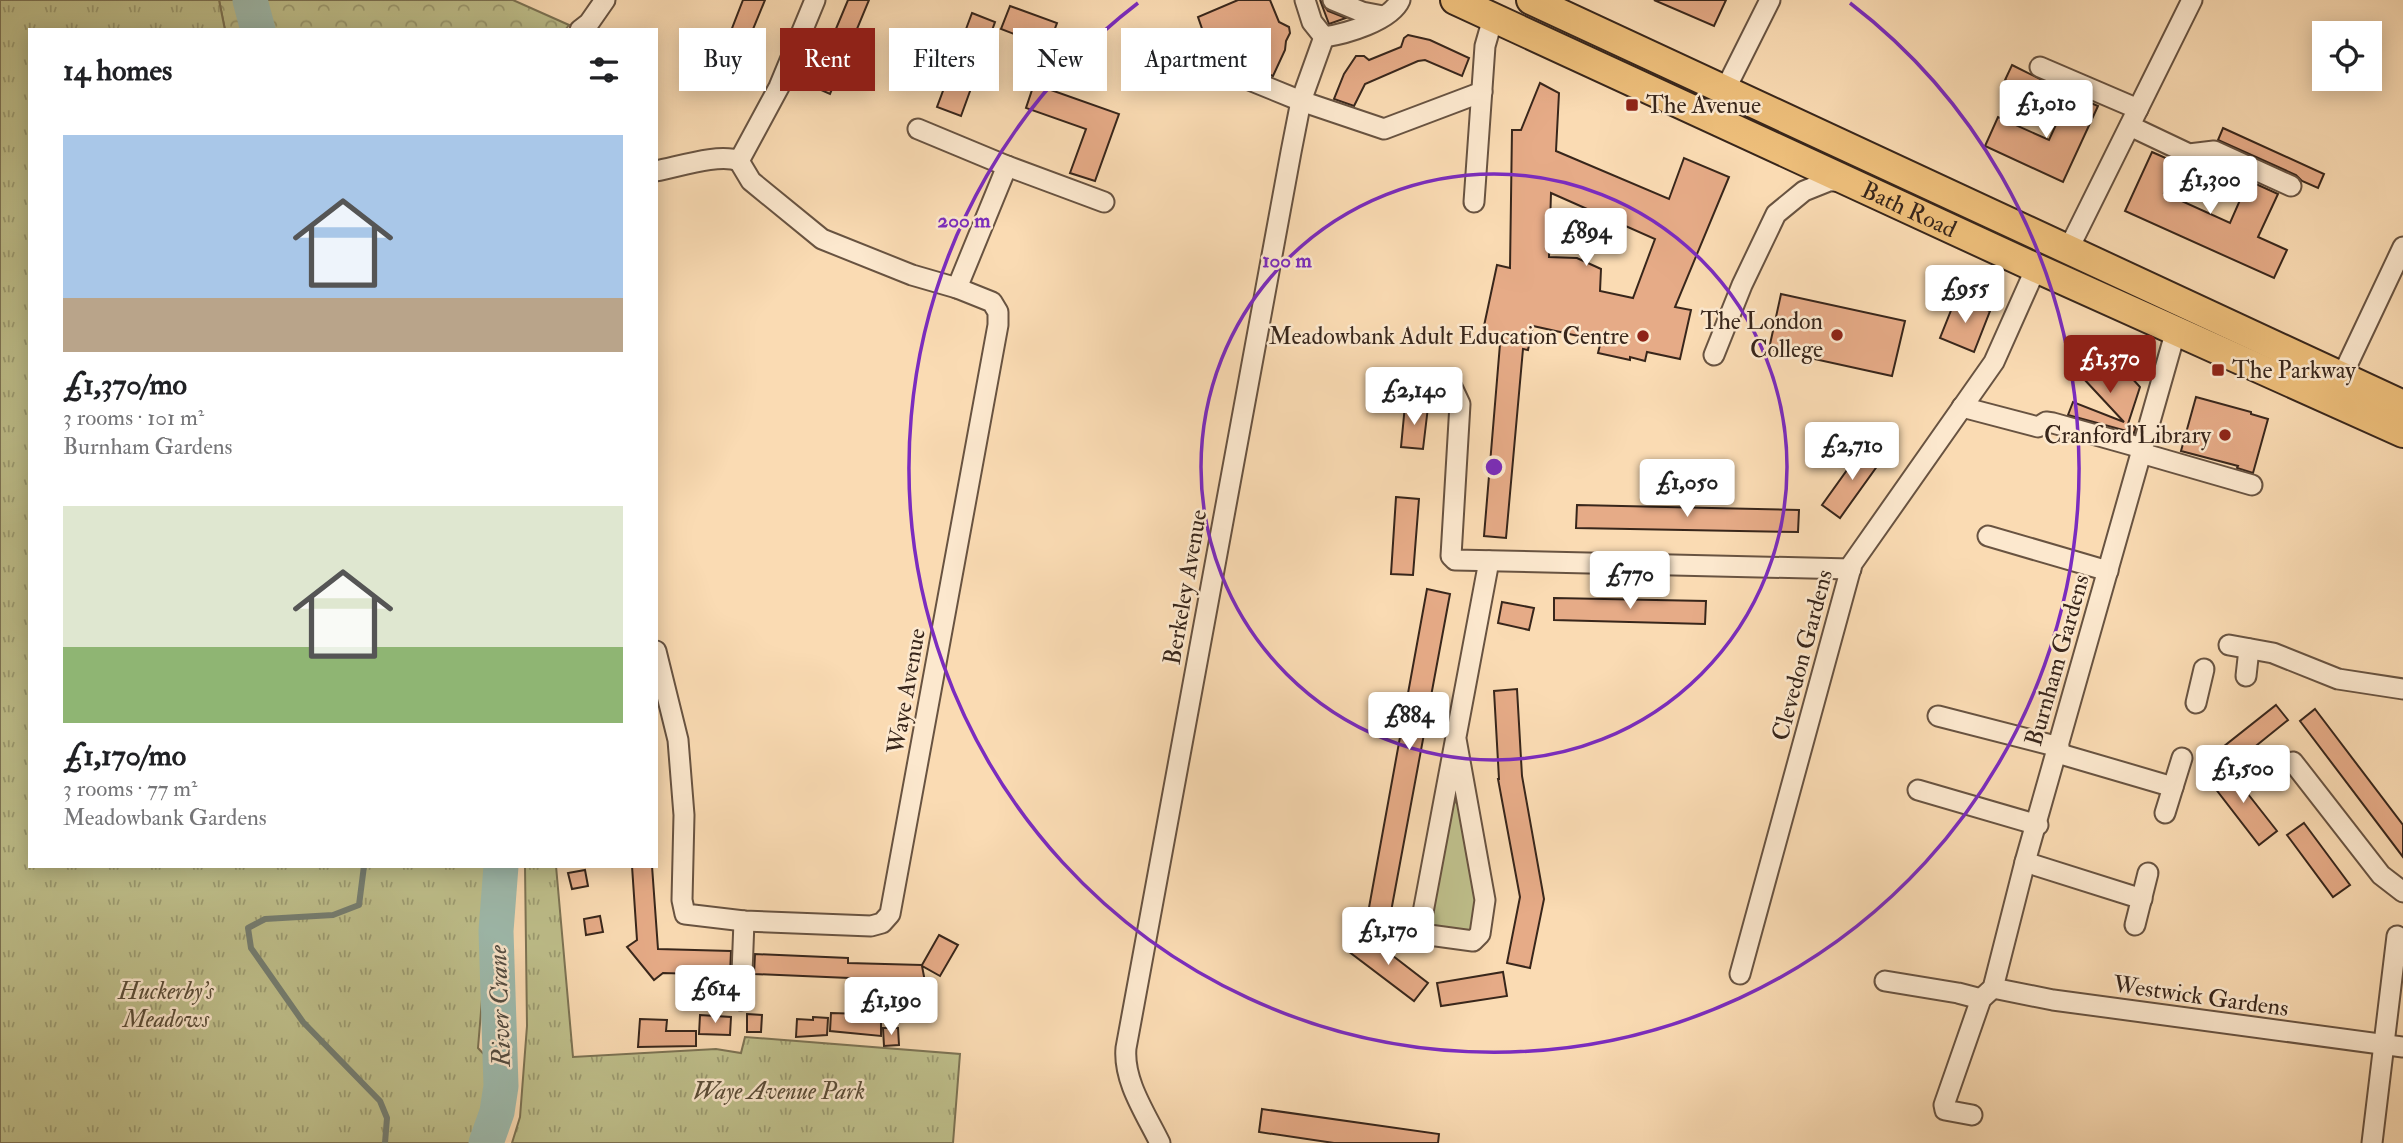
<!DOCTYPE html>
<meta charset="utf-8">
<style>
:root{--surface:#fff;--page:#f6f6f6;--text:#202124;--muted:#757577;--accent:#8f2418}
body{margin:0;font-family:"IM FELL Double Pica",serif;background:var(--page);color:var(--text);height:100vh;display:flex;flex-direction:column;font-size:26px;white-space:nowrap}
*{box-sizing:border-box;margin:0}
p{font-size:23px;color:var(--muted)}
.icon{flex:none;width:38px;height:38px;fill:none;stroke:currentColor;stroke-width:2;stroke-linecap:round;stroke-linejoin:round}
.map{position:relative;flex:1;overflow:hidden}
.side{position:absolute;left:28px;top:28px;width:630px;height:840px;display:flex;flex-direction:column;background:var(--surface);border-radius:0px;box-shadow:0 4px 18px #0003}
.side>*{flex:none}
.top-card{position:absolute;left:679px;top:28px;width:665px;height:63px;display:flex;gap:14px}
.buttons{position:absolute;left:2312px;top:21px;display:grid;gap:14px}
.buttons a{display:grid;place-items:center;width:70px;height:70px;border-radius:0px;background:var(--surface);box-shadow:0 4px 18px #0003;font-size:35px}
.price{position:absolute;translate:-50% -60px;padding:0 16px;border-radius:7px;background:#fff;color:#222;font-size:23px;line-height:46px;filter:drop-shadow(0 2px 4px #0008)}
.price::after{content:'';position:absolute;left:50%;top:42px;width:21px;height:16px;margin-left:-10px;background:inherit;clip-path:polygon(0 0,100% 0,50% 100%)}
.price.selected{background:var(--accent);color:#fff}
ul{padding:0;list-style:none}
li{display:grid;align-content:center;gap:14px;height:371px;padding:0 35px}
li span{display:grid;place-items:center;height:217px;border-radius:0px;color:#555}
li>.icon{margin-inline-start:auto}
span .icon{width:126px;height:126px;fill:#fffc;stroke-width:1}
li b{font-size:30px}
h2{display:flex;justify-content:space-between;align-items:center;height:84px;padding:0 35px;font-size:30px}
.chip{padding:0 24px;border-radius:0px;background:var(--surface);box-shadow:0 4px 18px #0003;font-size:24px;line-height:63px}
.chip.selected{background:var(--accent);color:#fff}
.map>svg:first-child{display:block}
</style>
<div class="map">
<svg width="2403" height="1143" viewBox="0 0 2403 1143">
<defs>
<pattern id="forest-crowns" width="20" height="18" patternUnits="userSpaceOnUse" patternTransform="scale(1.75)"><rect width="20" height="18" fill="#bfc08c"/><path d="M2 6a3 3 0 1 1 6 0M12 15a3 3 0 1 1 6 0" fill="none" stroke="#9c9c72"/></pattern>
<pattern id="park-tufts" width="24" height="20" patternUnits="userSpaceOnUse" patternTransform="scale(1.75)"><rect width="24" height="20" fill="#bfc08c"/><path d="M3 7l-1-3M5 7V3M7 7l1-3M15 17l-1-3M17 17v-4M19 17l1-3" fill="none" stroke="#9c9c72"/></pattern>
</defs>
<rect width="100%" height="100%" fill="#fadbb3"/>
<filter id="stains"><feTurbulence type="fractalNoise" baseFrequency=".00286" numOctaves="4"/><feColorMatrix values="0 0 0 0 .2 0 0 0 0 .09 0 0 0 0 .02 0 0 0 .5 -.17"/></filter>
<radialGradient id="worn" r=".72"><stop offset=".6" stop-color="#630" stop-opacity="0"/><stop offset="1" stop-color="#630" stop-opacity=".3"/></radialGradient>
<path fill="#bfc08c" stroke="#7c7354" stroke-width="2" d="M1453 802 1459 803 1477 900 1471 932 1435 929 1429 922Z"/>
<path fill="url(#forest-crowns)" stroke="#7c7354" stroke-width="2" d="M219 0H513L569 25 565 30H225Z"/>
<g fill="url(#park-tufts)" stroke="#7c7354" stroke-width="2">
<path d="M0 0H219L225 30H30V866H493L478 1048C485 1056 499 1068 501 1079 506 1099 493 1125 486 1143H0Z"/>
<path d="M525 866H556L573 1057 716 1049 741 1053 745 1037 960 1054 953 1143H512L520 1117 527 1026Z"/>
</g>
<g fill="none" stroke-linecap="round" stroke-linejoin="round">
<path stroke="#757f73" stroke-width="6" d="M364 866 359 905 333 915 265 919 248 928 251 948 303 1022 380 1101 387 1118 385 1143"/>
<g stroke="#9ebbae" stroke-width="35">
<path d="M250 0 258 30"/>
<path d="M486 1143 497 1112 501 1086 496 931 501 866"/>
</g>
</g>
<g fill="#e6ab87" stroke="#38261b" stroke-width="2" fill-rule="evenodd">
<path d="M743 0H765L742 56 724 49Z"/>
<path d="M848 0H869L830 94 812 86Z"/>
<path d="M1238 0H1270L1279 22 1289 27 1290 33 1286 41 1285 50 1273 76 1233 60 1242 36 1209 49 1198 17Z"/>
<path d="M1320 0 1328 11 1346 18 1329 24Z"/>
<path d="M1654 0H1726L1714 26Z"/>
<path d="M1010 6 1057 23 1048 47 1001 29Z"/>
<path d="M972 13 995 22 961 116 937 107Z"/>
<path d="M1408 35 1430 40 1469 58 1462 76 1425 60 1418 61 1365 84 1354 106 1334 99 1344 74 1356 56H1364L1369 60 1401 47 1404 38Z"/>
<path d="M2012 65 2060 89 2055 103 2005 80Z"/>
<path d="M1540 83 1559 93 1556 151 1669 199 1684 158 1729 177 1675 307 1691 310 1680 359 1647 352 1645 361 1630 357V360L1598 353 1601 341 1533 326 1528 350 1523 349 1506 538 1484 536 1500 344 1481 340 1497 265 1510 268 1512 130H1521ZM1551 193 1655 239 1633 298 1600 291 1601 269 1577 258 1549 257Z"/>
<path d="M1034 84 1119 114 1095 181 1070 173 1086 129 1026 108Z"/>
<path d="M2070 94 2098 106 2063 182 1985 146 1998 117 2049 140Z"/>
<path d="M2223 128 2324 174 2318 188 2302 181 2296 175 2218 140Z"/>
<path d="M2152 152 2177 163 2164 193 2230 223 2244 191 2207 174 2212 164 2278 194 2258 237 2287 250 2274 278 2125 211Z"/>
<path d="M1781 294 1905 321 1892 376 1769 349Z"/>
<path d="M1956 298 1990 311 1974 352 1940 338Z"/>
<path d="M2110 354 2140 387 2128 424 2136 427 2134 433 2068 415 2073 402 2124 422 2083 378Z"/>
<path d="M2196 397 2251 412V414L2268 419 2253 473 2237 468 2238 466 2181 451Z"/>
<path d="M1405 405 1428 407 1423 449 1401 447Z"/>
<path d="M1865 445 1883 458 1840 518 1822 505Z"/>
<path d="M1396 497 1419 499 1413 575 1391 574Z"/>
<path d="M1577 505 1799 510 1798 532 1576 528Z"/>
<path d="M1427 589 1450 594 1390 917 1368 913Z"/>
<path d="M1554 598 1706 601 1705 624 1554 620Z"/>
<path d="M1502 602 1534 608 1529 630 1498 623Z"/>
<path d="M1517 689 1522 776 1544 899 1530 968 1507 963 1520 897 1498 779H1499L1494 691Z"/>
<path d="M2276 705 2288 720 2231 766 2218 751Z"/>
<path d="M2315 709 2403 825V857L2300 721Z"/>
<path d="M2226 766 2277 831 2259 845 2208 779Z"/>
<path d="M2304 823 2350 885 2333 897 2287 835Z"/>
<path d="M632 866H652L658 949 731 951 730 975 663 973 654 980 627 947 637 940Z"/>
<path d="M585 870 588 886 572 889 568 873Z"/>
<path d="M600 916 603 932 586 935 584 919Z"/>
<path d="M1362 932 1428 983 1414 1001 1348 951Z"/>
<path d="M939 935 958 945 940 976 922 966 926 987 849 984V978L754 974 755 954 848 958V963L922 965Z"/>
<path d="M1503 972 1507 996 1441 1006 1437 983Z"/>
<path d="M831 1013 863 1014V1017L881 1018V1036L830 1031Z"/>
<path d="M747 1014 762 1015 761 1032H747Z"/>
<path d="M700 1015 731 1017 730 1035 699 1034Z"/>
<path d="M813 1017 828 1018 827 1035 796 1037 797 1019 813 1020Z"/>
<path d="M640 1019 667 1020 666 1031H696V1046L638 1047Z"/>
<path d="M883 1028H898L899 1045 884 1046Z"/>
<path d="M1262 1109 1439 1134 1438 1143H1334L1259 1132Z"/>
</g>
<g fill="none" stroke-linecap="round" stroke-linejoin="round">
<g stroke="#685341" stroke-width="23">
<g id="minor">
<path d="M1305 0 1312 22 1324 37"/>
<path d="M1333 0 1362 12 1383 16"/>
<path d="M580 30 589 23 605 0"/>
<path d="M1324 37C1345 34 1391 21 1400 0"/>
<path d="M1193 57 1301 101 1384 129 1482 92"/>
<path d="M2040 67 2138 109"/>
<path d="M1725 90 1770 0"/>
<path d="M2130 126 2189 154 2214 151 2291 186"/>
<path d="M918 129 1007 166 1104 202"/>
<path d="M656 171C678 167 719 153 739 161L779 87 815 0"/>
<path d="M1474 202 1485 46 1493 18"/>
<path d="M2068 250 2192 0"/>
<path d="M957 288 1007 166"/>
<path d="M1714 355 1742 285 1776 214 1804 191 1829 181H1845"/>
<path d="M2342 376 2403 247"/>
<path d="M1452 387 1460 404 1451 556 1455 560 1851 569"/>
<path d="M1962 407 2038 427 2046 422 2053 423 2142 448"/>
<path d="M2141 453 2252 485"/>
<path d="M1988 536 2108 571"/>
<path d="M2229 645 2273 653 2338 679 2403 689"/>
<path d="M656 651 678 740 684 815 682 900 685 914 744 921 871 926 882 923 890 914 998 325V312L992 302 957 288 912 275 822 239 751 181 739 161"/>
<path d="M2246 676 2249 649"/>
<path d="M2196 703 2204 669"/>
<path d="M1938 716 2059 747"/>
<path d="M1456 739 1485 900 1480 934 1473 941 1429 935 1423 930 1421 923 1489 561"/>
<path d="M2057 753 2173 787"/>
<path d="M2293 762 2381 875 2403 892"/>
<path d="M1918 790 2038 825"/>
<path d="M2165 813 2182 758"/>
<path d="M2025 862 2142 899"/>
<path d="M2135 925 2148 873"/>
<path d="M1740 974 1852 564 1994 362 2036 268"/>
<path d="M1885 981 1958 993 1981 999"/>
<path d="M1993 988 2053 1000 2403 1047"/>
<path d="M741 1000 744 921"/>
<path d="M1972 1115 1945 1110 1944 1105 1981 999 1993 988 2025 862 2176 330"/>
<path d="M1160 1143C1146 1114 1123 1081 1126 1048L1291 152 1301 101 1324 37"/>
<path d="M2372 1143 2397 936"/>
</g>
</g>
<g stroke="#38261b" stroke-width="32">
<g id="highway">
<path id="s1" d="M1455 0 2036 268 2403 433"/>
<path d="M1531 0 2403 405"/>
</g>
</g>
<use href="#minor" stroke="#fce8ce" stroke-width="19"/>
<use href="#highway" stroke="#edbe7a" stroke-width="28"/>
</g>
<g fill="none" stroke="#7b2cbf" stroke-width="3.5">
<circle cx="1494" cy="467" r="293"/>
<path d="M1850 3A585 585 0 1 1 1138 3"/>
</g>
<g fill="#8f2418" stroke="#fce8ce" stroke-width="2.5">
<rect x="1625" y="98" width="14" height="14" rx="3.5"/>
<circle cx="1837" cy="335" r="7"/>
<circle cx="1643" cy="336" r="7"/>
<rect x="2211" y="363" width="14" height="14" rx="3.5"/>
<circle cx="2225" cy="435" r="7"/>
</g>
<g text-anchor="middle" stroke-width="5" stroke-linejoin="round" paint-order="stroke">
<g font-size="24" fill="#38261b" stroke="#fce8ce" text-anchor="end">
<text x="1646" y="113" text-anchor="start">The Avenue</text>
<text x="1823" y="329">The London<tspan x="1823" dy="28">College</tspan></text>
<text x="1629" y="344">Meadowbank Adult Education Centre</text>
<text x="2232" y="378" text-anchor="start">The Parkway</text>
<text x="2211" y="443">Cranford Library</text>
</g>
<g font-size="24" fill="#38261b" stroke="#fce8ce">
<text dy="8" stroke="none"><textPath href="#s1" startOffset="500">Bath Road</textPath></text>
<text transform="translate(1185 587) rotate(-80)" y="8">Berkeley Avenue</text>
<text transform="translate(1802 655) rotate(-75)" y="8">Clevedon Gardens</text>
<text transform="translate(2057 660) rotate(-74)" y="8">Burnham Gardens</text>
<text transform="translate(906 691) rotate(-80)" y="8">Waye Avenue</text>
<text transform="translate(2201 996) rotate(8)" y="8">Westwick Gardens</text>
</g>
<g font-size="24" font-style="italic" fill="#5a4c37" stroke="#fce8ce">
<text x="166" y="999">Huckerby's<tspan x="166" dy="28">Meadows</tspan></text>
<text x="779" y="1099">Waye Avenue Park</text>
</g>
<g font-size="26" font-style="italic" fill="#524b40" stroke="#fce8ce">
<text transform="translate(499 1006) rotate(-92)" y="9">River Crane</text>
</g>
</g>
<circle cx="1494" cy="467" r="10" fill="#7b2cbf" stroke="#fce8ce" stroke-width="3.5"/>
<g font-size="21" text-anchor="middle" font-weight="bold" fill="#7b2cbf" stroke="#fce8ce" stroke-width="5" stroke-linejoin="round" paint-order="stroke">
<text x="964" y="227">200 m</text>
<text x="1287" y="267">100 m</text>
</g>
<rect width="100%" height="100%" filter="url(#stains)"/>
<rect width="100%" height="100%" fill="url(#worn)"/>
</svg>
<div class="buttons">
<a><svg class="icon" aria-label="locate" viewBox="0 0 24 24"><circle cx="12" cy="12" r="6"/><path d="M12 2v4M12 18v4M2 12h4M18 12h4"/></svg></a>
</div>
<b class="price" style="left:2046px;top:140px">£1,010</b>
<b class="price" style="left:2210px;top:216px">£1,300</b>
<b class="price" style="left:1586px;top:268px">£894</b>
<b class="price" style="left:1965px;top:325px">£955</b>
<b class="price selected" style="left:2110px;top:395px">£1,370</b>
<b class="price" style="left:1414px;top:427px">£2,140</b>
<b class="price" style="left:1852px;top:482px">£2,710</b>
<b class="price" style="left:1687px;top:519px">£1,050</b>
<b class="price" style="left:1630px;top:611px">£770</b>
<b class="price" style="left:1409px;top:752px">£884</b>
<b class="price" style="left:2243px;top:805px">£1,500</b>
<b class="price" style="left:1388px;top:967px">£1,170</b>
<b class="price" style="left:715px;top:1025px">£614</b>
<b class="price" style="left:891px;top:1037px">£1,190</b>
<div class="top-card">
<a class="chip">Buy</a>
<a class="chip selected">Rent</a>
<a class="chip">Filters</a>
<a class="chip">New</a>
<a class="chip">Apartment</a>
</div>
<section class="side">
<h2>14 homes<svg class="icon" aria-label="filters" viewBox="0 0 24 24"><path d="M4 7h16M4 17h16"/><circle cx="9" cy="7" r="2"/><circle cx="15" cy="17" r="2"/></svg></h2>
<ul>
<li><span style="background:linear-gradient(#a9c7e8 75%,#b9a48a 0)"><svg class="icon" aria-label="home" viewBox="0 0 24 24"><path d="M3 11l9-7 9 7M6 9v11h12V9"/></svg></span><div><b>£1,370/mo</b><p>3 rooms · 101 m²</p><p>Burnham Gardens</p></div></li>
<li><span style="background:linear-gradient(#dfe7d0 65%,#8fb573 0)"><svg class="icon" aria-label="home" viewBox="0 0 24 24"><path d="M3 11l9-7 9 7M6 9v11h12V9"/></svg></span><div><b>£1,170/mo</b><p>3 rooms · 77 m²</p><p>Meadowbank Gardens</p></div></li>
</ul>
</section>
</div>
